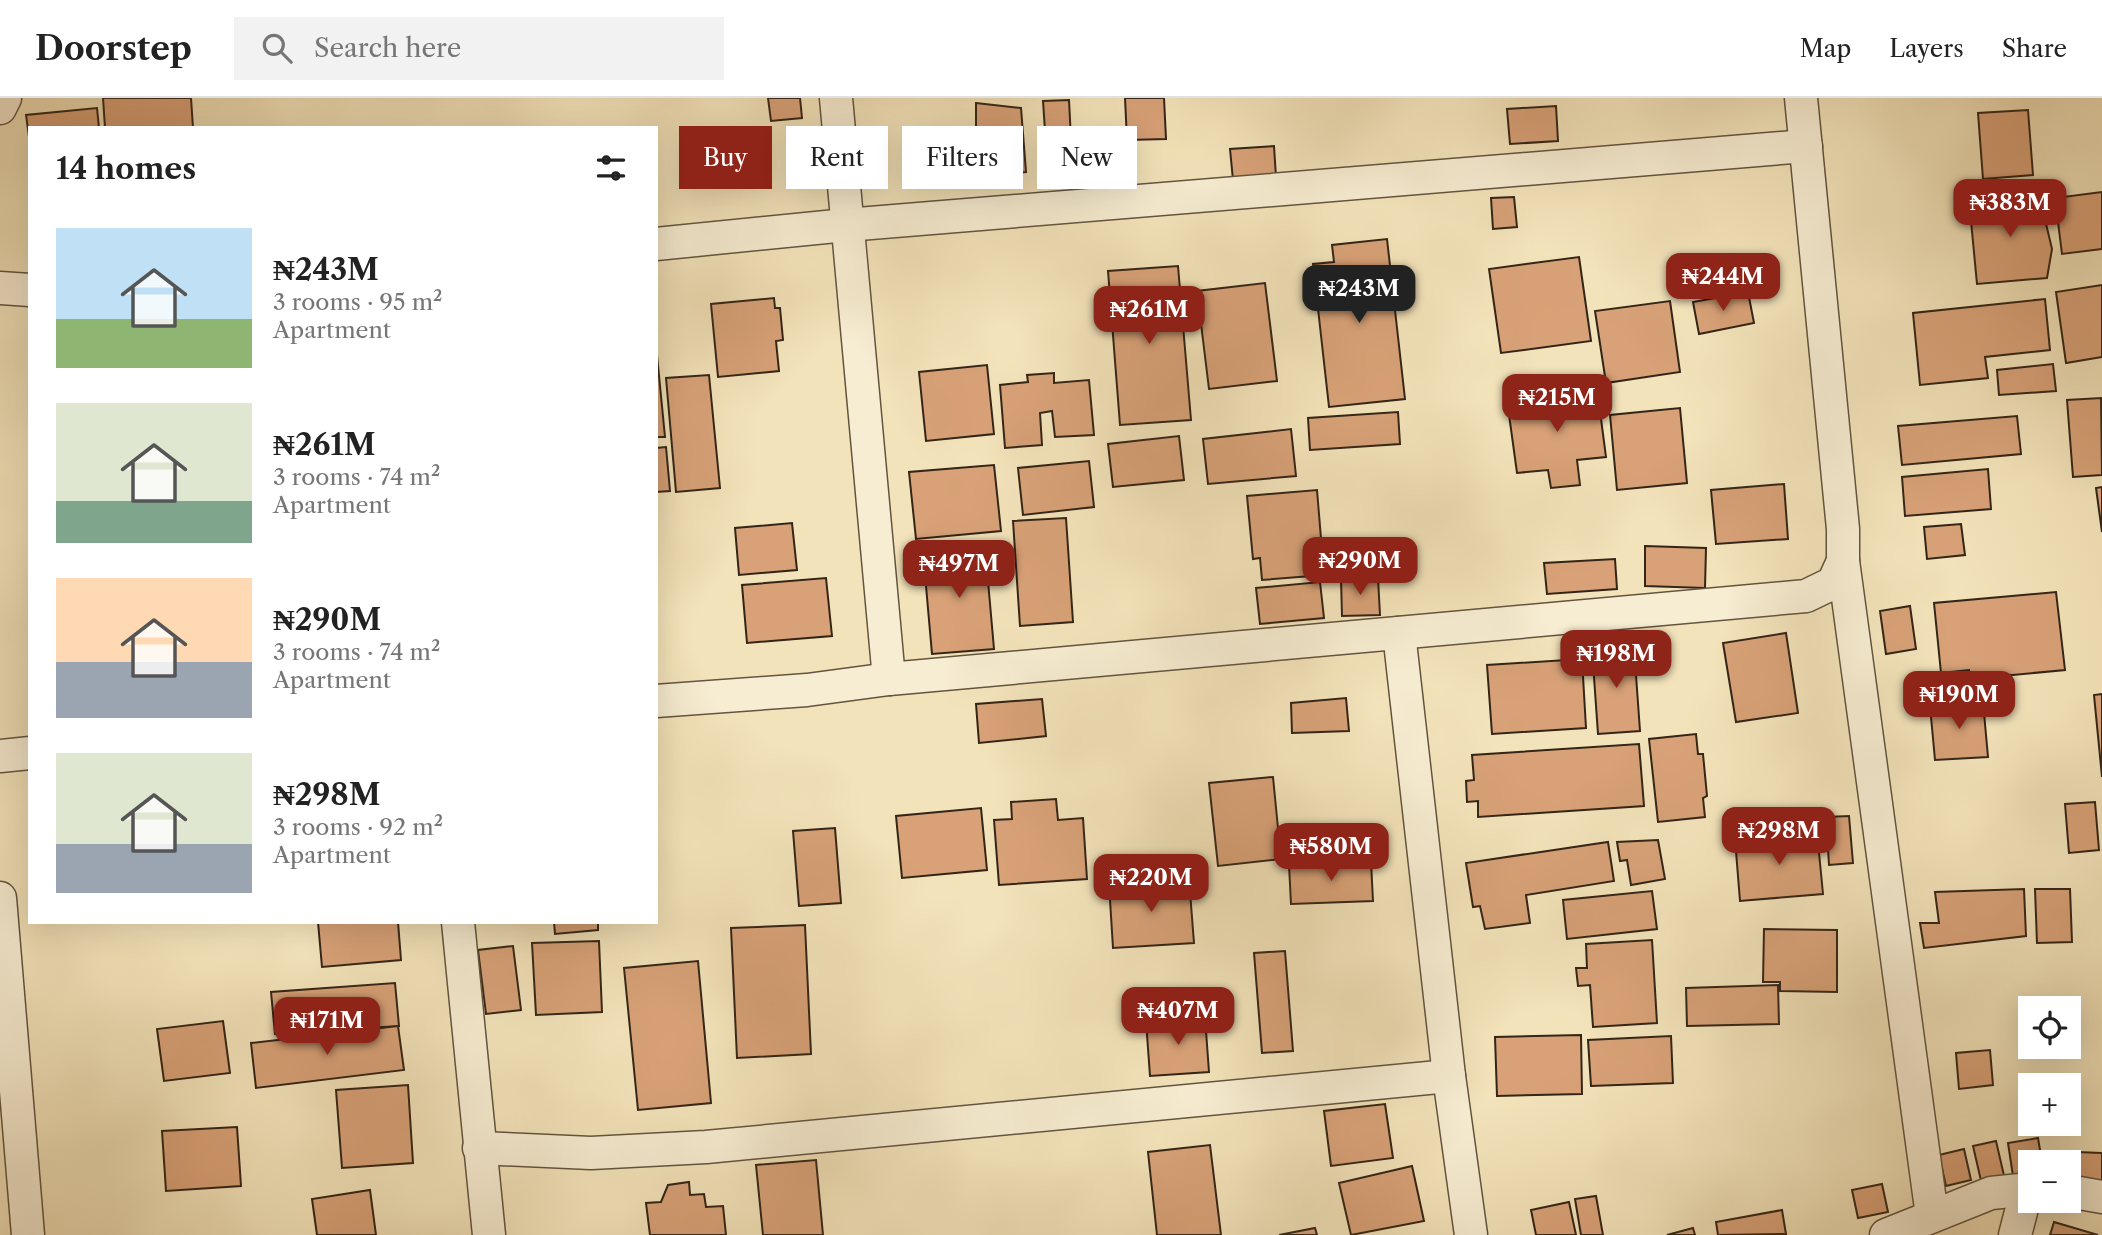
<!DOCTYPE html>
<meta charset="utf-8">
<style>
:root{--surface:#fff;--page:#f2f2f2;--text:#222;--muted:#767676;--line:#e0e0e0;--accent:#8f2418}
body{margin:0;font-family:"Libre Caslon Text",serif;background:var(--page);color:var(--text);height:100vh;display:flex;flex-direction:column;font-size:26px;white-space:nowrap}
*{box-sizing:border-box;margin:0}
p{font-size:23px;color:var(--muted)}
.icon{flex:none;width:38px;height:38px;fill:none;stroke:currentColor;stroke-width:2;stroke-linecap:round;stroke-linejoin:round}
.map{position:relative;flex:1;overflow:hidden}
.drawer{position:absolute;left:28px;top:28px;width:630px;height:798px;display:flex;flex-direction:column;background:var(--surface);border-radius:0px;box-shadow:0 7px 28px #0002}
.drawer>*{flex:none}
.top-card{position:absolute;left:679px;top:28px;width:665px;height:63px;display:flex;gap:14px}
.controls{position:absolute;left:2018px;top:898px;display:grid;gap:14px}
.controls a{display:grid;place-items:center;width:63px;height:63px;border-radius:0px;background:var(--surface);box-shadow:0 7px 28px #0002;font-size:35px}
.price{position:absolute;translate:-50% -60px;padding:0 16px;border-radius:14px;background:var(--accent);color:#fff;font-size:23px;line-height:46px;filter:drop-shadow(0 2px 4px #0008)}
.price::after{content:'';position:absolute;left:50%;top:42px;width:21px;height:16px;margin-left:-10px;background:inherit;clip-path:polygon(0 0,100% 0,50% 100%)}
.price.current{background:#222;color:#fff}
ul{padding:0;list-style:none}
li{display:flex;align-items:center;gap:21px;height:175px;padding:0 28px}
li span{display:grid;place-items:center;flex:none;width:196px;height:140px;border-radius:0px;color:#555}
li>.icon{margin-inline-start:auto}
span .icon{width:84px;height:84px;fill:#fffc;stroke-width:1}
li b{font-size:30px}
h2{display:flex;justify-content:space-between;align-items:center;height:84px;padding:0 28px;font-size:30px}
.chip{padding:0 24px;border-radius:0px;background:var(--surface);box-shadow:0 7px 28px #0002;font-size:24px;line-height:63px}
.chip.current{background:var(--accent);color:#fff}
header{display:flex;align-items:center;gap:42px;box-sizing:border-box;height:98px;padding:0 35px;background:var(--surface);border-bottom:2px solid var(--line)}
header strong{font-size:33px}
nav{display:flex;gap:38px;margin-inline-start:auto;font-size:24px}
.search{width:490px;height:63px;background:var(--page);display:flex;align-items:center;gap:18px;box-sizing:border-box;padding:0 24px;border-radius:0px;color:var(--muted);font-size:26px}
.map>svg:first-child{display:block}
</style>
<header>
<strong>Doorstep</strong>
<div class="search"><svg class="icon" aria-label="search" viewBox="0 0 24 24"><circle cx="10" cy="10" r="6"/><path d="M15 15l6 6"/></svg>Search here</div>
<nav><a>Map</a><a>Layers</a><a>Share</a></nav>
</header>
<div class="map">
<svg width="2102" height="1137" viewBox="0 0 2102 1137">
<rect width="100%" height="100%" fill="#f3e3ba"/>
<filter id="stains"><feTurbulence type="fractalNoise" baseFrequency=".00286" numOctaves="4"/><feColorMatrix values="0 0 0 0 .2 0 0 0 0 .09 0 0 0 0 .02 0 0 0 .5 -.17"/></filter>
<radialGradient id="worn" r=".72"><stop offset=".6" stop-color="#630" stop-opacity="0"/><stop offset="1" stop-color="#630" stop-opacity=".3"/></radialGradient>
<g fill="#d8a177" stroke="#332517" stroke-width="2">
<path d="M103 0H191L193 30H105Z"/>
<path d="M768 0H800L802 20 771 23Z"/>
<path d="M1125 0H1164L1166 41 1127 42Z"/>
<path d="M1069 2 1072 61 1047 62 1043 3Z"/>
<path d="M976 5 1021 10 1026 74 976 79Z"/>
<path d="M1556 8 1558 43 1510 46 1507 11Z"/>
<path d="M97 10 99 30H30V46L26 17Z"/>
<path d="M2028 12 2033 77 1983 81 1978 15Z"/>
<path d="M1274 48 1276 79 1233 82 1230 51Z"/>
<path d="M2102 94V151L2062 156 2055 100Z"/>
<path d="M2039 96 2052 151 2047 180 1977 186 1969 102Z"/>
<path d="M1514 99 1517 129 1493 131 1491 100Z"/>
<path d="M1387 141 1405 301 1329 309 1313 166 1334 164 1332 147Z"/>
<path d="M1579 159 1591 243 1501 255 1489 171Z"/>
<path d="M1178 168 1191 322 1120 327 1108 173Z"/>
<path d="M1265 185 1277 283 1209 291 1197 193Z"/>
<path d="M2102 187V259L2066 265 2056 194Z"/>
<path d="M1748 194 1754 225 1699 236 1693 204Z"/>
<path d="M774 200 775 210H780L783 242 776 243 779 273 718 279 711 206Z"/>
<path d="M2045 201 2050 252 1985 259 1988 280 1920 287 1913 215Z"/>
<path d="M1670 203 1680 274 1606 285 1595 213Z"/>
<path d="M656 247 665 339H656Z"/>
<path d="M2053 266 2056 293 1999 297 1997 272Z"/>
<path d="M987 267 994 336 926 343 919 274Z"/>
<path d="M1054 275V285L1089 282 1094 337 1055 339 1052 313 1040 315 1042 347 1005 350 1000 287 1028 284 1027 277Z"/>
<path d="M709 277 720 390 676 394 666 280Z"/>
<path d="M1597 290 1606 359 1577 362 1580 387 1551 390 1548 372 1517 375 1507 302Z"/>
<path d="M2101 300 2102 377 2073 379 2067 302Z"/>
<path d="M1680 310 1687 385 1617 392 1610 317Z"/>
<path d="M1398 314 1400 346 1310 352 1308 320Z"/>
<path d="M2017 318 2021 356 1902 367 1898 328Z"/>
<path d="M1291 331 1296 378 1208 386 1203 341Z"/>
<path d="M1179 338 1184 382 1113 389 1108 346Z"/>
<path d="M666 349 670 393 656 394V350Z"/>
<path d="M1089 363 1094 409 1023 417 1018 370Z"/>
<path d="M994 367 1001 433 916 441 909 374Z"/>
<path d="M1988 371 1991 411 1905 418 1902 379Z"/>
<path d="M1784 386 1788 441 1716 446 1711 392Z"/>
<path d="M2102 389V434L2096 390Z"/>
<path d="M1317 392 1324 477 1262 482 1260 460 1253 461 1247 398Z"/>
<path d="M1066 420 1073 524 1020 528 1013 423Z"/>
<path d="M792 425 797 472 739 477 735 430Z"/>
<path d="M1961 426 1965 457 1927 461 1924 429Z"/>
<path d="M1645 448 1706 450 1705 490 1645 488Z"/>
<path d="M985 449 994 551 932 556 923 454Z"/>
<path d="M1615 461 1617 491 1547 496 1544 465Z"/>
<path d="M826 480 832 538 747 545 742 487Z"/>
<path d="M1378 480 1380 517 1342 518 1341 481Z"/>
<path d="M1320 484 1324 520 1260 526 1256 490Z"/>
<path d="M2056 494 2065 572 1970 581 1969 572 1941 575 1934 505Z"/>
<path d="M1910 508 1916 551 1886 556 1880 513Z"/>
<path d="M1786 535 1798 615 1736 624 1723 545Z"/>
<path d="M1634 549 1640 633 1598 636 1592 551Z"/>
<path d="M1582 561 1586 630 1492 636 1487 567Z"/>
<path d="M2102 596V679L2094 597Z"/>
<path d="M1346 600 1349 633 1292 635 1291 605Z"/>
<path d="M1042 601 1046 638 979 645 976 606Z"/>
<path d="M1983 604 1988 659 1935 662 1930 608Z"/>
<path d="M1696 636 1698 656H1703L1707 698 1703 700 1705 719 1658 724 1649 641Z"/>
<path d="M1639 646 1644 708 1478 719V703L1467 704 1466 683 1474 682 1472 657Z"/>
<path d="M1273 679 1281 761 1218 768 1209 685Z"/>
<path d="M1056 701 1058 722 1083 720 1087 781 999 787 994 722 1012 721 1011 704Z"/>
<path d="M2095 704 2099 752 2069 755 2065 706Z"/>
<path d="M981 710 987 772 902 780 896 718Z"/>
<path d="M1849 718 1853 765 1829 767 1826 719Z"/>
<path d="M835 730 841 805 799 808 793 733Z"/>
<path d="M1817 734 1823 796 1740 803 1735 741Z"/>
<path d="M1658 742 1665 781 1631 787 1627 762 1620 763 1617 744Z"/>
<path d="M1608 744 1614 783 1526 797 1530 825 1485 831 1480 808 1473 809 1466 765Z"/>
<path d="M1371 764 1373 803 1291 806 1289 767Z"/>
<path d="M1189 781 1194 845 1113 850 1109 786Z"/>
<path d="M2024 791 2026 838 1924 850 1920 825H1939L1935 794Z"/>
<path d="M2035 791H2070L2072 844 2037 845Z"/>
<path d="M1652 793 1657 831 1567 841 1563 802Z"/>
<path d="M318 824H398L401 862 322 869Z"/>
<path d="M554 824H598V832L555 836Z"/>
<path d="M805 827 811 956 737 960 731 830Z"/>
<path d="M1764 831 1837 832V894L1780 893V884H1763Z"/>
<path d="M1652 842 1657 925 1593 929 1590 887 1578 888 1576 870H1587L1586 846Z"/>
<path d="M599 843 602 914 536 917 532 845Z"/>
<path d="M513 848 521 912 486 916 478 852Z"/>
<path d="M1285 853 1293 953 1262 955 1254 855Z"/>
<path d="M698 863 711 1005 638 1012 624 870Z"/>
<path d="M395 885 399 928 275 936 271 894Z"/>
<path d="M1778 887 1779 926 1687 928 1686 890Z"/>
<path d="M1205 919 1209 974 1150 978 1146 923Z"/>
<path d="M223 923 230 975 164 983 157 931Z"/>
<path d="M398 928 404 972 256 990 251 945Z"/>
<path d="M1581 937 1582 996 1497 998 1495 939Z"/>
<path d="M1671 938 1673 985 1591 988 1588 942Z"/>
<path d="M1990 952 1993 987 1959 991 1956 955Z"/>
<path d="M408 987 413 1065 342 1070 336 992Z"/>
<path d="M1385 1006 1393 1060 1331 1068 1324 1013Z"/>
<path d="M237 1029 241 1088 166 1093 162 1033Z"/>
<path d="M2038 1040 2042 1064H2030V1075L2013 1078 2008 1045Z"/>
<path d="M1996 1043 2005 1082 1982 1087 1973 1048Z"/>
<path d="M1210 1047 1221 1137H1157L1148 1054Z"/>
<path d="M1964 1051 1971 1082 1946 1088 1939 1057Z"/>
<path d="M2052 1053 2102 1055V1087L2068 1085V1064H2052Z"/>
<path d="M816 1062 823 1137H763L756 1067Z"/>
<path d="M1412 1068 1424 1123 1351 1137 1339 1085Z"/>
<path d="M689 1084 690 1097 704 1096 706 1109 723 1108 726 1137H650L646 1105 661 1104 668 1087Z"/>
<path d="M1882 1086 1888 1114 1858 1120 1852 1092Z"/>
<path d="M370 1092 376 1137H317L312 1101Z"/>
<path d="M1596 1098 1603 1137H1581L1575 1101Z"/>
<path d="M1569 1104 1576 1137H1536L1531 1112Z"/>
<path d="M1782 1112 1786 1136 1718 1137 1716 1124Z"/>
<path d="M2054 1124 2098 1137H2050Z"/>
<path d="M1315 1130 1317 1137H1279Z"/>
<path d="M1693 1130 1695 1137H1667Z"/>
</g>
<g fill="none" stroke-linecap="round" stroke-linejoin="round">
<g stroke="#635440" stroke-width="35">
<g id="street">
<path d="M836 0 889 581"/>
<path d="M1801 0 1843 431V463L1932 1118"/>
<path d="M0 10 5 0"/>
<path d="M656 146 846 127 1806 48"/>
<path d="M0 190 30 192"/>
<path d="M1399 535 1449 978 1471 1137"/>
<path d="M656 603 807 592 889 581 1806 498 1833 485 1843 463"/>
<path d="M0 658 30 655"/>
<path d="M0 800 28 1137"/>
<path d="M458 824 489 1137"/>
<path d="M479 1050 591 1055 706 1049 1449 978"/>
<path d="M2068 1093 2102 1099"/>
<path d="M1886 1137 1991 1095 2030 1091"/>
<path d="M2015 1137 2027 1091"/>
</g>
</g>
<use href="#street" stroke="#f7edd2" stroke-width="32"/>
</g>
<rect width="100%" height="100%" filter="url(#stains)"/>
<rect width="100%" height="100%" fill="url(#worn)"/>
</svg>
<div class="controls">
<a><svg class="icon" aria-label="locate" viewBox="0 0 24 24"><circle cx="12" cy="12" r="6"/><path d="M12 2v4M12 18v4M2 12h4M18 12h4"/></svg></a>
<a>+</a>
<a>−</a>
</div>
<b class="price" style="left:2010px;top:141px">₦383M</b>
<b class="price" style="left:1723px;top:215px">₦244M</b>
<b class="price current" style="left:1359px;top:227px">₦243M</b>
<b class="price" style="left:1149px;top:248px">₦261M</b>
<b class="price" style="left:1557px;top:336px">₦215M</b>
<b class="price" style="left:1360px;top:499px">₦290M</b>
<b class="price" style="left:959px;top:502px">₦497M</b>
<b class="price" style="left:1616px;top:592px">₦198M</b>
<b class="price" style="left:1959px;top:633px">₦190M</b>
<b class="price" style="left:1779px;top:769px">₦298M</b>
<b class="price" style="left:1331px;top:785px">₦580M</b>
<b class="price" style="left:1151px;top:816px">₦220M</b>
<b class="price" style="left:1178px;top:949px">₦407M</b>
<b class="price" style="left:327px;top:959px">₦171M</b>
<div class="top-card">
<a class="chip current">Buy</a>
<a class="chip">Rent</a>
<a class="chip">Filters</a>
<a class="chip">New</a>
</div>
<section class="drawer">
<h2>14 homes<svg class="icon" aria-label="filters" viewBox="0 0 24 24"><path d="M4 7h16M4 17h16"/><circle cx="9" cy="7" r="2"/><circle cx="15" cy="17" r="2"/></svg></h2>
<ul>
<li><span style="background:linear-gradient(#bfe0f5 65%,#8fb573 0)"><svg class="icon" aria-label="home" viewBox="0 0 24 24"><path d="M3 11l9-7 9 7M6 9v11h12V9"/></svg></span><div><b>₦243M</b><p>3 rooms · 95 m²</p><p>Apartment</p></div></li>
<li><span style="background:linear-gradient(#dfe7d0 70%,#7fa58c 0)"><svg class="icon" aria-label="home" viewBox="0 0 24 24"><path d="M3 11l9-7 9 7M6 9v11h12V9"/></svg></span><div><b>₦261M</b><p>3 rooms · 74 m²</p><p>Apartment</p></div></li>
<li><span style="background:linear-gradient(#ffd9b3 60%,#9aa5b1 0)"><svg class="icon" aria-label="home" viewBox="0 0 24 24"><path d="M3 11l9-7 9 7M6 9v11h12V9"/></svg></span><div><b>₦290M</b><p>3 rooms · 74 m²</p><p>Apartment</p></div></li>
<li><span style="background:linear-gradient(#dfe7d0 65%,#9aa5b1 0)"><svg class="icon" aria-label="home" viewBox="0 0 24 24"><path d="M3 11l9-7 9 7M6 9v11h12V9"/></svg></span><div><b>₦298M</b><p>3 rooms · 92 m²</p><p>Apartment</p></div></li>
</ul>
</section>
</div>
